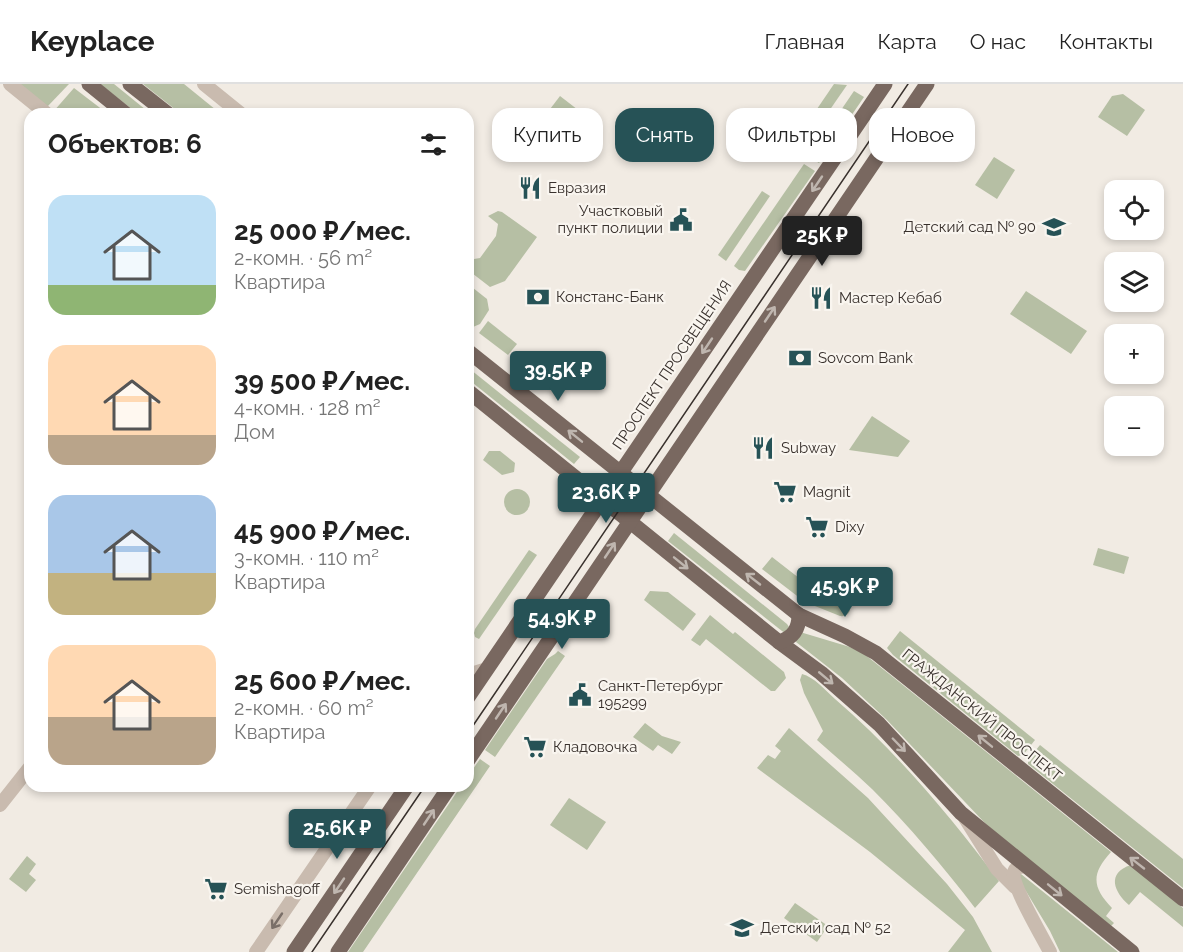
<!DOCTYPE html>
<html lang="ru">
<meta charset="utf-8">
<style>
:root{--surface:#fff;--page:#f2f2f2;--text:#222;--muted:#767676;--line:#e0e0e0;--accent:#265256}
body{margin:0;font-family:Raleway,sans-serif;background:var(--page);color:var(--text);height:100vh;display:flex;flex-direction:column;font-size:22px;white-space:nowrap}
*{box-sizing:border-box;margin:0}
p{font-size:20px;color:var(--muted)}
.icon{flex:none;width:33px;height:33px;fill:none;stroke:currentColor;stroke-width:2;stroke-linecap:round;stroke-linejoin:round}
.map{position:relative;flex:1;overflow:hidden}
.panel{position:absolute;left:24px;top:24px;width:450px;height:684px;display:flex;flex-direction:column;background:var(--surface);border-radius:18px;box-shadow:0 3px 9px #0003}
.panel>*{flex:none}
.top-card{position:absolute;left:492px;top:24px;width:570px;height:54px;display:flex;gap:12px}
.controls{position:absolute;left:1104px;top:96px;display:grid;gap:12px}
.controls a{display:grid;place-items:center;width:60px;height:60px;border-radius:12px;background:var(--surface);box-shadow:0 3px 9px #0003;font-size:30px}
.price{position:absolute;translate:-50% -51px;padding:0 14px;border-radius:6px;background:var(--accent);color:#fff;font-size:20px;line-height:39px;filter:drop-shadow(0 2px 3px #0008)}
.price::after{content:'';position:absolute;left:50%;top:36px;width:18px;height:14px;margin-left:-9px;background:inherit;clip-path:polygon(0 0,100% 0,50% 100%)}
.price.active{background:#222;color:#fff}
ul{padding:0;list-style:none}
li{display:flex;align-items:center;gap:18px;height:150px;padding:0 24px}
li span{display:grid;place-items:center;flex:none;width:168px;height:120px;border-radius:18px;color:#555}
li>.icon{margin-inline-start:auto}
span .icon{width:72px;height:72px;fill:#fffc;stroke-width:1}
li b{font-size:26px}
h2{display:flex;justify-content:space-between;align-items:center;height:72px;padding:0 24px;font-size:26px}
.chip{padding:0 21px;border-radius:18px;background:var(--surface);box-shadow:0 3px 9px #0003;font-size:21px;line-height:54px}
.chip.active{background:var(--accent);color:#fff}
header{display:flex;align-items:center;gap:36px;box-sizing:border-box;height:84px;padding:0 30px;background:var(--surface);border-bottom:2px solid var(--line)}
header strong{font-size:28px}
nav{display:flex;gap:33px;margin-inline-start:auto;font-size:21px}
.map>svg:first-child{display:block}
</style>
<header>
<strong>Keyplace</strong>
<nav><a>Главная</a><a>Карта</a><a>О нас</a><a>Контакты</a></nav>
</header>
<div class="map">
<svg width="1183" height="868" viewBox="0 0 1183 868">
<rect width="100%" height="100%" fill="#f1ebe3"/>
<g fill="#b6bfa4">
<path d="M19 0H69L47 23Z"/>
<path d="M100 0H114L151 30H138Z"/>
<path d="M143 0H184L221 30H181Z"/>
<path d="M834 0 847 1 800 69 791 63Z"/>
<path d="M74 4 108 30H56L53 28Z"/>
<path d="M854 7 864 13 819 79 809 73Z"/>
<path d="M1123 10 1145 26 1127 52 1098 33 1112 12Z"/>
<path d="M560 12 582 29 563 54 541 37Z"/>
<path d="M994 73 1015 86 997 115 975 101Z"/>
<path d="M804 80 815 87 745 187 739 186 734 182Z"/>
<path d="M762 107 770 112 726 177 718 171Z"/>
<path d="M498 127 502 128 537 153 505 197 490 203 468 186V176L480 174 496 152 498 140 488 132Z"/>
<path d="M468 200 487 215 489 226 480 240 473 243 468 237Z"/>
<path d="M1026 207 1087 247 1071 270 1010 230Z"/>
<path d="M488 237 517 260 508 271 479 249Z"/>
<path d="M471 286 580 373 574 380 468 295V291Z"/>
<path d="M872 332 910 357 898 373 849 366Z"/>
<path d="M489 367H500L515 379 514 388 502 391 483 376Z"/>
<circle cx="517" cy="418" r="13"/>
<path d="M674 449 787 540 789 543 785 549 782 547 668 457Z"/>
<path d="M1098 464 1129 473 1124 490 1093 481Z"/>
<path d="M529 466 537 471 479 555 475 553 474 549 475 545Z"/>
<path d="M772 473 826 515 838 511C841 514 847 517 849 520 853 528 846 533 840 532L805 518 762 485Z"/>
<path d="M650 507 668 508 696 530 683 547 644 516Z"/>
<path d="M710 531 733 550 735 548 784 588 786 594 775 607H771L706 555 700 562 691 556Z"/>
<path d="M900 547 1035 656 1023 671 1018 672 893 571 887 564Z"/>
<path d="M800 548 850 563 863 569 1111 768C1091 790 1092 803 1112 824L1106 832 1114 839 1111 842 1014 765 984 738 886 635 842 594 796 558Z"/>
<path d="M558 567 565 572 495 673 485 666 547 575 555 570Z"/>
<path d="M802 590C814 593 825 606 835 615 897 668 950 732 999 797L975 824C943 782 909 742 872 705 854 688 835 672 817 656L823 647 804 609 800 596Z"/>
<path d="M645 639 662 652 681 658 672 670 658 661 653 667 633 653Z"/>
<path d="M789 644 868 714 947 800 973 833 992 868H948L965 846 870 768 757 684 768 671 775 675 781 667 775 662Z"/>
<path d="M1040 661 1183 775V804L1028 680V676Z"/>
<path d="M480 675 490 682 363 868H348L461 702H468V692Z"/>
<path d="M569 714 606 738 587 766 550 741Z"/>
<path d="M27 772 36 780 29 790 36 796 26 808 9 795Z"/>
<path d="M1131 781 1183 824V843L1140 808 1129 821C1114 808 1106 789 1131 781Z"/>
<path d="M1020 790H1021L1118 868H1060L1050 847 1018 794Z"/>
<path d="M795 819 828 842 817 858 784 834Z"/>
</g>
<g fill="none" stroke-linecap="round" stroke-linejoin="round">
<g stroke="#c9bbaf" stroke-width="14">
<path d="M10 0 47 30"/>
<path d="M204 0 241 30"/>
<path d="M468 591 487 585"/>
<path d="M0 721 30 683"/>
<path d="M965 734 997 785 1015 803"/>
<path d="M1025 782C1019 783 1015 783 1014 789 1011 800 1043 854 1050 868"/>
<path d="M256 868 370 702"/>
</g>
<g stroke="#796860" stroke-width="15">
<path d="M89 0 126 30"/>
<path d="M130 0 168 30"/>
<path d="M468 267 799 531 845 552 876 569 1183 815"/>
<path d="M468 307 779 558 821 589 879 640 961 729 1132 868"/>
<path d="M779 558C793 554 799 545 799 531"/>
<path d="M468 613 885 0"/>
<path d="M468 676 927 0"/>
<path d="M294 868 407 702"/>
<path d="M338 868 450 702"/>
</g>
<g stroke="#39312d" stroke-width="1.5">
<path d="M468 649 908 0"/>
<path d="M312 868 425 702"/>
</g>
</g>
<defs><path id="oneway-shaft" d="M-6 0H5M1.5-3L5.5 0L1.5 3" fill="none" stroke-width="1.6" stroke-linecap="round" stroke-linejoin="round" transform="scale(1.5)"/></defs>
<g stroke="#bfb6af">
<use href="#oneway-shaft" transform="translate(817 100) rotate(124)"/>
<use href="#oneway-shaft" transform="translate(770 230) rotate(-56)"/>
<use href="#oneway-shaft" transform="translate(707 262) rotate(124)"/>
<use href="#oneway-shaft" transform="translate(575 352) rotate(-141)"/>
<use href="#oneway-shaft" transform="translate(610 466) rotate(-56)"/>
<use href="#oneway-shaft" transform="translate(681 479) rotate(39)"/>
<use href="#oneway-shaft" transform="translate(753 495) rotate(-142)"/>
<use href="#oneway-shaft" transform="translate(826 594) rotate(40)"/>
<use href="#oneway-shaft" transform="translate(501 627) rotate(-56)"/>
<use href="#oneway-shaft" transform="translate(985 657) rotate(-141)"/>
<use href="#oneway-shaft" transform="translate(899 661) rotate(46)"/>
<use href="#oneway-shaft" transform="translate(429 733) rotate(-56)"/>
<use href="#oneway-shaft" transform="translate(1137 779) rotate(-142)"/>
<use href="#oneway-shaft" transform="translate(339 802) rotate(124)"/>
<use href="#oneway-shaft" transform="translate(1055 806) rotate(39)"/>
</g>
<use stroke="#7a6f68" href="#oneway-shaft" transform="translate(277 837) rotate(124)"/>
<defs>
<g id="restaurant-bare" transform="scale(1.8)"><path d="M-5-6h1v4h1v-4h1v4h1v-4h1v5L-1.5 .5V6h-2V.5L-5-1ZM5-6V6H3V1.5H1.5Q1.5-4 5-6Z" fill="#265256" stroke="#f9f5ef" stroke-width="2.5" paint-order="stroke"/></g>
<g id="civic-bare" transform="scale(1.8)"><path d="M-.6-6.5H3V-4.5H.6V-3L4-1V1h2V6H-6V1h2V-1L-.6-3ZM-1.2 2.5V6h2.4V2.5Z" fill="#265256" stroke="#f9f5ef" stroke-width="2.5" paint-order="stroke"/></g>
<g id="school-bare" transform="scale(1.8)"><path d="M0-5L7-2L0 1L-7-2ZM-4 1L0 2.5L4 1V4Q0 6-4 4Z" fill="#265256" stroke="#f9f5ef" stroke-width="2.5" paint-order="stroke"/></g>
<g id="bank-bare" transform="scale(1.8)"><path d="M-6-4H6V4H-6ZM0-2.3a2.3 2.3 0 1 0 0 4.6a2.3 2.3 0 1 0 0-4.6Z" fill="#265256" stroke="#f9f5ef" stroke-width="2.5" paint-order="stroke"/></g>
<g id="supermarket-bare" transform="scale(1.8)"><path d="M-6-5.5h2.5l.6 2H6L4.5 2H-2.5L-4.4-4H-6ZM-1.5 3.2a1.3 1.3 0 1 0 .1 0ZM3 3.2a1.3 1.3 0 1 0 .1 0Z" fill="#265256" stroke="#f9f5ef" stroke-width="2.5" paint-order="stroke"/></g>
</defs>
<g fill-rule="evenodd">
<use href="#restaurant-bare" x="530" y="104"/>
<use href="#civic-bare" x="681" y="136"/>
<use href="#school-bare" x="1054" y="143"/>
<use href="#bank-bare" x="538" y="213"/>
<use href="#restaurant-bare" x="821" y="214"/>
<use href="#bank-bare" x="800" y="274"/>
<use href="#restaurant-bare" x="763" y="364"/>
<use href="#supermarket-bare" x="785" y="408"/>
<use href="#supermarket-bare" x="817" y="443"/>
<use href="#civic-bare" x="580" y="611"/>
<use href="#supermarket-bare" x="535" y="663"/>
<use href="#supermarket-bare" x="216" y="805"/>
<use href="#school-bare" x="742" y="844"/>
</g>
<g text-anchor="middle" stroke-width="4.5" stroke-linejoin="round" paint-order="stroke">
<g font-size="15" fill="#39312d" stroke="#f9f5ef" text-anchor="start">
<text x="548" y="109">Евразия</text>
<text x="663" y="132" text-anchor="end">Участковый<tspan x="663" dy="17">пункт полиции</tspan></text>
<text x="1036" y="148" text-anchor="end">Детский сад № 90</text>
<text x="556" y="218">Констанс-Банк</text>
<text x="839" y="219">Мастер Кебаб</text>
<text x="818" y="279">Sovcom Bank</text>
<text x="781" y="369">Subway</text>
<text x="803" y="413">Magnit</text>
<text x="835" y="448">Dixy</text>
<text x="598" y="607">Санкт-Петербург<tspan x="598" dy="17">195299</tspan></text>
<text x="553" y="668">Кладовочка</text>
<text x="234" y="810">Semishagoff</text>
<text x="760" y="849">Детский сад № 52</text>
</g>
<g font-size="15" fill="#39312d" stroke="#f9f5ef">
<text transform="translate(672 281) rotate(-56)" y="5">ПРОСПЕКТ ПРОСВЕЩЕНИЯ</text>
<text transform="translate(982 631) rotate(39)" y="5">ГРАЖДАНСКИЙ ПРОСПЕКТ</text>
</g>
</g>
</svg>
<div class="controls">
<a><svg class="icon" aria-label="locate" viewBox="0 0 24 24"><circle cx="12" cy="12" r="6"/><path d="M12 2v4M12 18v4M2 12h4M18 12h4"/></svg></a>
<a><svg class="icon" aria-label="layers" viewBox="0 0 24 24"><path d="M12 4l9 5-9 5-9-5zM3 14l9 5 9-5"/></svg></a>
<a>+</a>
<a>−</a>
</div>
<b class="price active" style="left:822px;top:183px">25K ₽</b>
<b class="price" style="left:558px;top:318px">39.5K ₽</b>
<b class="price" style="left:606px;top:440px">23.6K ₽</b>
<b class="price" style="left:845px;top:534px">45.9K ₽</b>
<b class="price" style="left:562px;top:566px">54.9K ₽</b>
<b class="price" style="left:337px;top:776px">25.6K ₽</b>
<div class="top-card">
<a class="chip">Купить</a>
<a class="chip active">Снять</a>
<a class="chip">Фильтры</a>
<a class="chip">Новое</a>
</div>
<section class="panel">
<h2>Объектов: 6<svg class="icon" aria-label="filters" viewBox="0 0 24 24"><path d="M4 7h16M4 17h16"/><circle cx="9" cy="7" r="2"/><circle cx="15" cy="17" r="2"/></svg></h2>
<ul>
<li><span style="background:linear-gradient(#bfe0f5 75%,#8fb573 0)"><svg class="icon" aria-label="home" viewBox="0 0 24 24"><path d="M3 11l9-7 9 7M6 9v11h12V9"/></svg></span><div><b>25 000 ₽/мес.</b><p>2-комн. · 56 m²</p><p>Квартира</p></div></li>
<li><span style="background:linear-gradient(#ffd9b3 75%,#b9a48a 0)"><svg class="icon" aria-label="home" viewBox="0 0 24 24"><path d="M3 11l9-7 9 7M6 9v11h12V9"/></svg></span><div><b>39 500 ₽/мес.</b><p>4-комн. · 128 m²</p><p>Дом</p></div></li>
<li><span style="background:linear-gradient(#a9c7e8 65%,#c2b280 0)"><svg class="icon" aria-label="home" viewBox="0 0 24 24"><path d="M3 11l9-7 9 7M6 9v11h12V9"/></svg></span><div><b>45 900 ₽/мес.</b><p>3-комн. · 110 m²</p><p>Квартира</p></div></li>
<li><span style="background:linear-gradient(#ffd9b3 60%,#b9a48a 0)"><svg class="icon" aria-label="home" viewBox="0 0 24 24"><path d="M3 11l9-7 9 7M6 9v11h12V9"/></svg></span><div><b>25 600 ₽/мес.</b><p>2-комн. · 60 m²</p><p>Квартира</p></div></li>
</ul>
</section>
</div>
